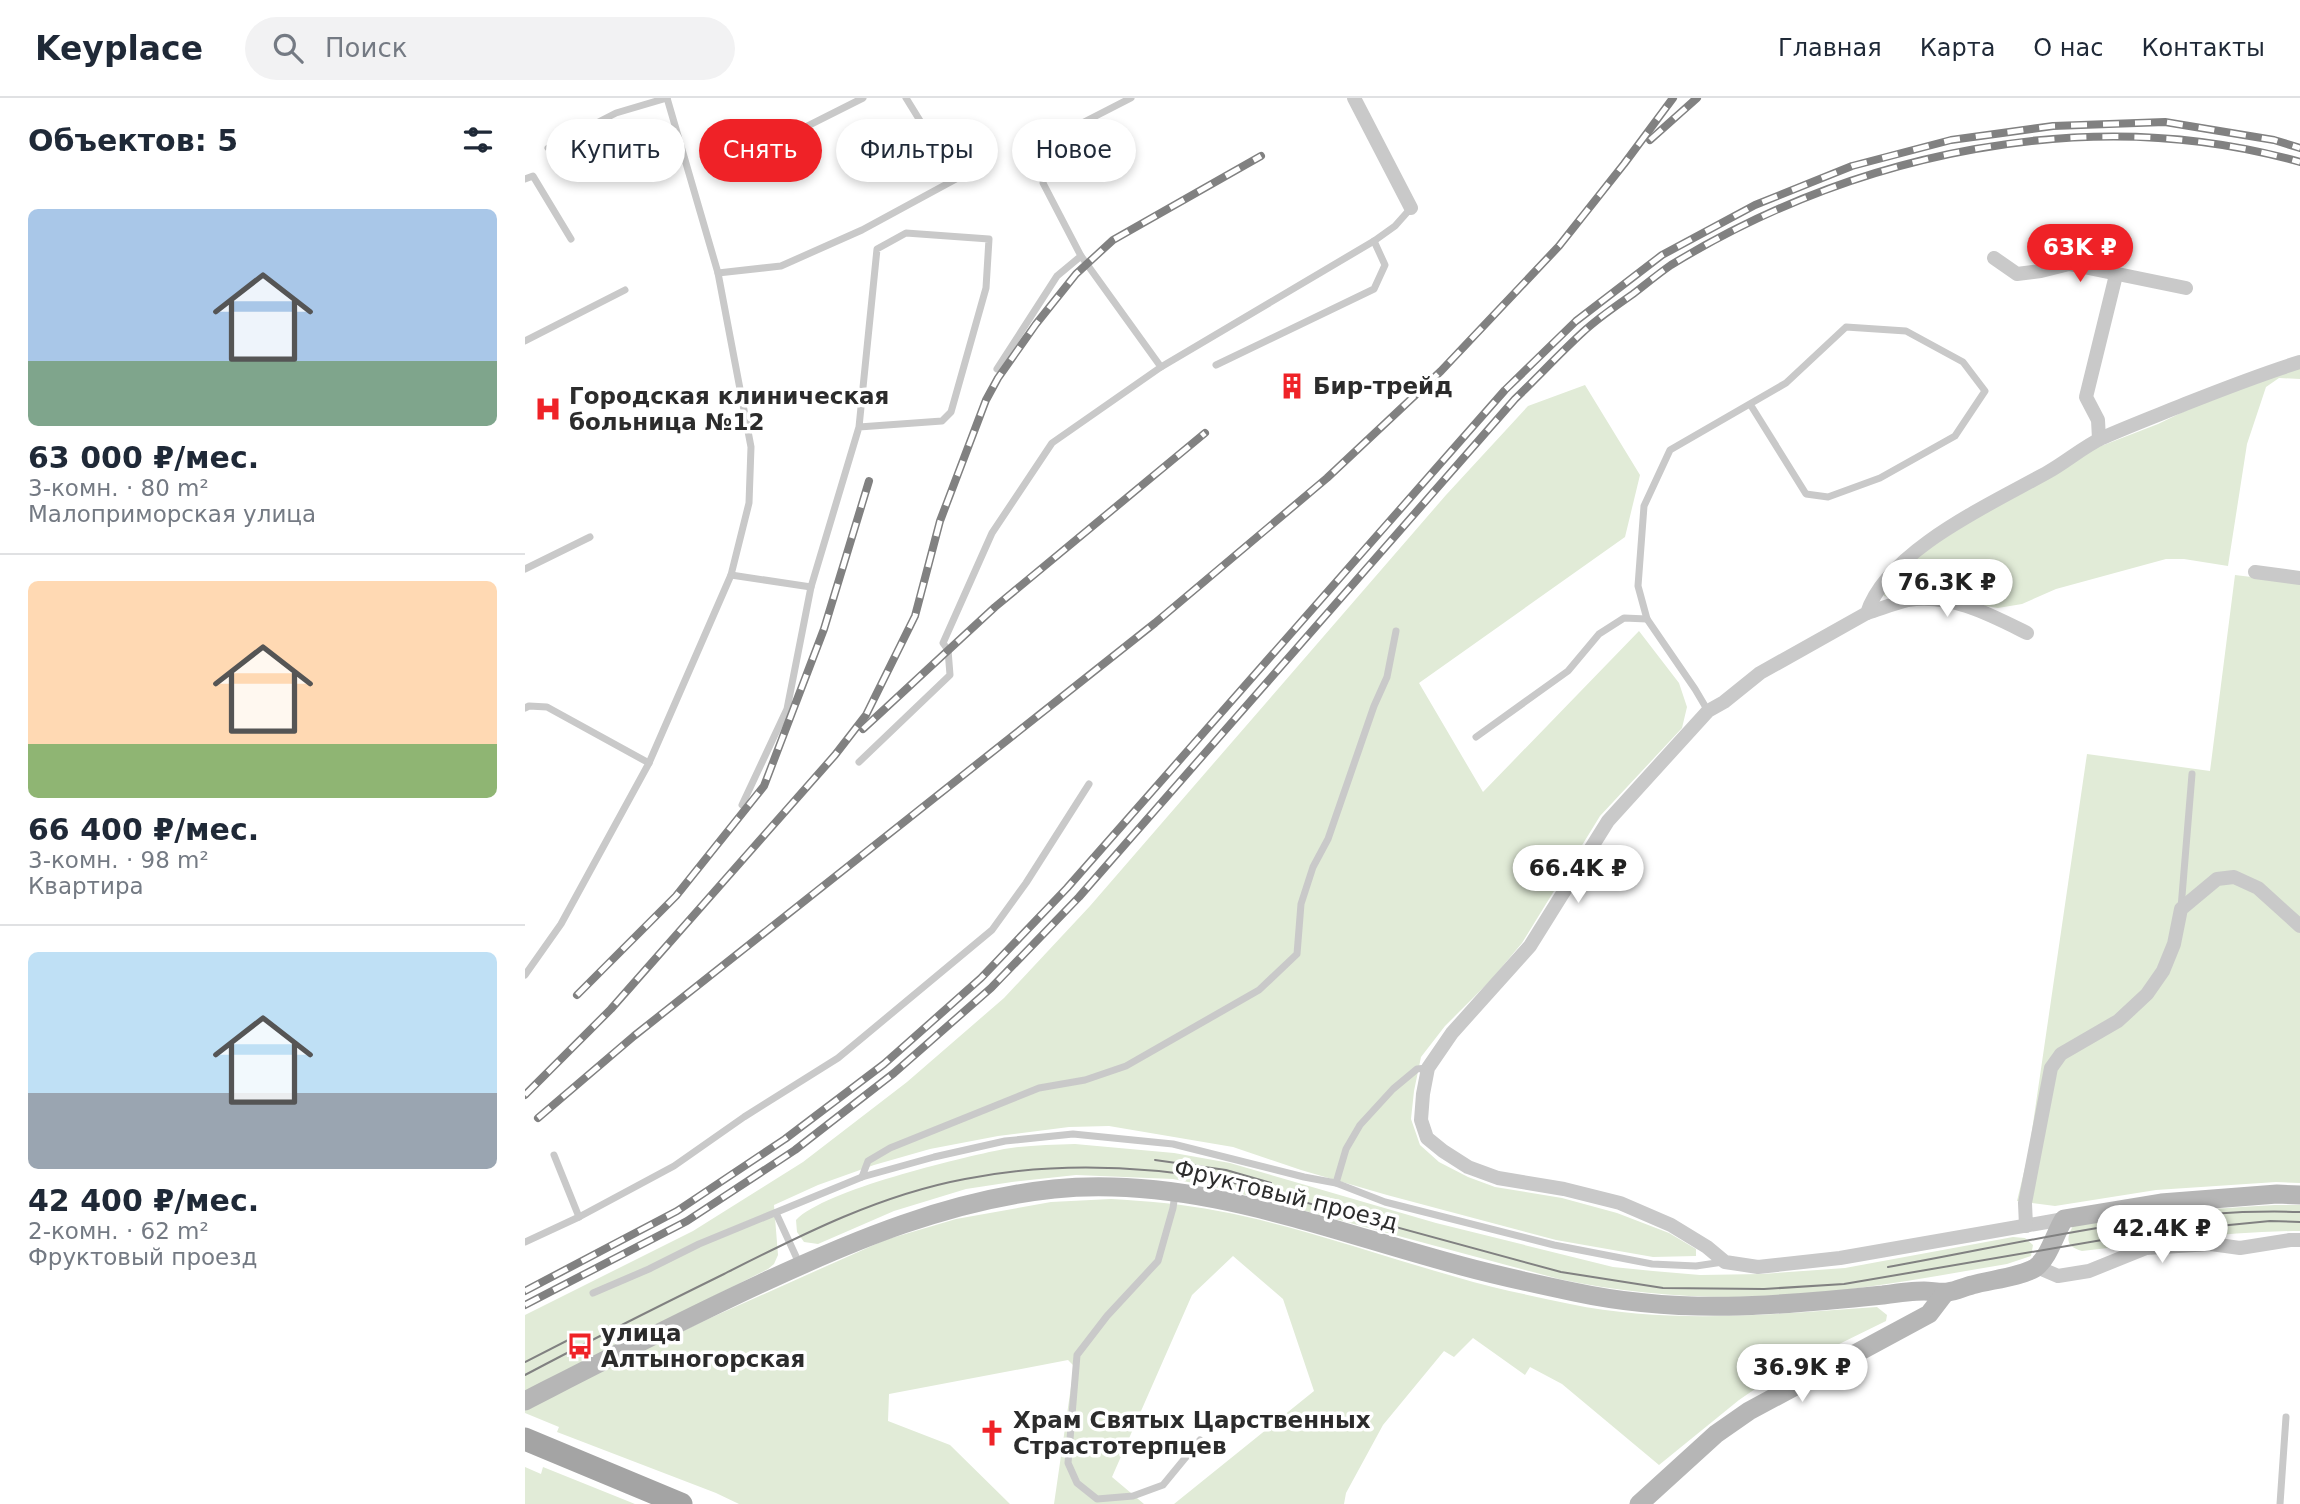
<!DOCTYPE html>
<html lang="ru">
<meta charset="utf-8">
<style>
:root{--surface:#fff;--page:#f2f2f3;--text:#1f2937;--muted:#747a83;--line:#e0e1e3;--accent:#ef2227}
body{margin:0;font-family:"DejaVu Sans",sans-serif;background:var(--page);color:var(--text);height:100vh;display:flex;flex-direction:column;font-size:26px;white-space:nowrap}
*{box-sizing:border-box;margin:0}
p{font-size:23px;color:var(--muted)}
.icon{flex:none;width:38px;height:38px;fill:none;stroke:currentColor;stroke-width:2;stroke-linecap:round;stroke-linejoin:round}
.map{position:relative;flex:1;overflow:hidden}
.details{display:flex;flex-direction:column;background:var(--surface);width:525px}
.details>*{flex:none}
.banner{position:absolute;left:21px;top:21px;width:665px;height:63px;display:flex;gap:14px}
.price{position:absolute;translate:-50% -60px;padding:0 16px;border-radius:24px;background:#fff;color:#222;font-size:23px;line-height:46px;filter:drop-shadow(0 2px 4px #0008)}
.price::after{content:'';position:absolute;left:50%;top:42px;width:21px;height:16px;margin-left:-10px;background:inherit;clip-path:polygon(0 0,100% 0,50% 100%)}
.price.active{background:var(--accent);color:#fff}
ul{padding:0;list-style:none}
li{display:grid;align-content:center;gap:14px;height:371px;padding:0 28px}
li+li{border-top:2px solid var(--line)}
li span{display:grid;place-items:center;height:217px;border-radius:10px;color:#555}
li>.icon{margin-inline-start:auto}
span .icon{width:126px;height:126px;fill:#fffc;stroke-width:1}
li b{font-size:30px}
h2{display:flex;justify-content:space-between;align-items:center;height:84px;padding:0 28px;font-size:30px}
.pill{padding:0 24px;border-radius:32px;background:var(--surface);box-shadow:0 4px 10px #0003;font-size:24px;line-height:63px}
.pill.active{background:var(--accent);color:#fff}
header{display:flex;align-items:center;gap:42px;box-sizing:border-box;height:98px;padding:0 35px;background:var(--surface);border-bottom:2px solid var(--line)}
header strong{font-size:33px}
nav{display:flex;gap:38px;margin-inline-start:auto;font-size:24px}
.search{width:490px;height:63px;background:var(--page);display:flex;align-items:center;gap:18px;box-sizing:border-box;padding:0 24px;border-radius:38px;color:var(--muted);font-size:26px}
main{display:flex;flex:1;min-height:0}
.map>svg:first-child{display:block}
</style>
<header>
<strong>Keyplace</strong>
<div class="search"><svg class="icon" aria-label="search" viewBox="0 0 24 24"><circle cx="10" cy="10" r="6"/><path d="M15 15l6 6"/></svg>Поиск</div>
<nav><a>Главная</a><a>Карта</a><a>О нас</a><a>Контакты</a></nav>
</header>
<main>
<section class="details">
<h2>Объектов: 5<svg class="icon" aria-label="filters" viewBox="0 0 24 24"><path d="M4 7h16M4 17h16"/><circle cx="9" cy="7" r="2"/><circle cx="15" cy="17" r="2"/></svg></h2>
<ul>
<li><span style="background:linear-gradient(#a9c7e8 70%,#7fa58c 0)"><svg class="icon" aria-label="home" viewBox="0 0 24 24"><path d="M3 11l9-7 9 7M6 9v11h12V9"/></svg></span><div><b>63 000 ₽/мес.</b><p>3-комн. · 80 m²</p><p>Малоприморская улица</p></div></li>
<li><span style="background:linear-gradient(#ffd9b3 75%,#8fb573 0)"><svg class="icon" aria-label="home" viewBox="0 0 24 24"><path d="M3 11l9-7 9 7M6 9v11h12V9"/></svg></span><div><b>66 400 ₽/мес.</b><p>3-комн. · 98 m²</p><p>Квартира</p></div></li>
<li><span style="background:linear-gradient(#bfe0f5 65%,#9aa5b1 0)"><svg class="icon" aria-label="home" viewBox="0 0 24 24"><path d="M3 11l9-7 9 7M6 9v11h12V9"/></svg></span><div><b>42 400 ₽/мес.</b><p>2-комн. · 62 m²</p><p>Фруктовый проезд</p></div></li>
</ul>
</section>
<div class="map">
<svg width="1775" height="1406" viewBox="0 0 1775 1406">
<rect width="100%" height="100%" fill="#fff"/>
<g fill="#e1ebd7">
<path d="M1775 268V281L1754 280 1741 289 1722 346 1703 468 1659 461H1641L1531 491 1497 506 1473 510 1381 495 1365 499 1359 498 1358 490 1399 451 1571 350 1633 326 1714 287Z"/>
<path d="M1060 287 1115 377 1100 439 894 585 958 694 1114 533 1154 585 1162 609 1157 630 1075 718 997 845 966 882 920 928 896 959 889 993 886 1021 895 1047 914 1064 943 1079 970 1089 1037 1100 1092 1115 1144 1135 1171 1151V1158L1128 1159 1031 1142 862 1097 776 1072 708 1049 584 1028 544 1029 473 1038 405 1051 349 1067 293 1087 249 1107 253 1157 249 1166 243 1171 0 1293V1217L168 1133 278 1064 382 984 479 900 565 808 921 397 1003 308Z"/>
<path d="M1710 477 1775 485V1085L1751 1084 1631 1092 1530 1108 1492 1103 1504 1053 1562 656 1685 673Z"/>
<path d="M550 1046 649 1055 705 1065 911 1125 1088 1169 1128 1173 1175 1177 1237 1176 1320 1170 1488 1139 1500 1140 1508 1147 1506 1158 1482 1166C1428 1175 1374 1185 1320 1192 1225 1204 1127 1201 1034 1181L698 1091 648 1081 551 1077 487 1084 441 1091 369 1113 293 1146 279 1144 272 1134 271 1122C300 1092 434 1060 479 1051 502 1047 527 1047 550 1046Z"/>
<path d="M586 1101C603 1102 621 1103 639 1105 739 1115 835 1152 931 1179 968 1190 1007 1198 1045 1206 1146 1227 1250 1216 1352 1209L1362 1217 1361 1223 1249 1278 1214 1302 1134 1367 1037 1286 1005 1269 1000 1277 948 1240 929 1259 919 1253 858 1327 821 1395 819 1406H649L789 1293 758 1201 708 1158 667 1197 587 1379 619 1406H529L549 1268 543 1262 364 1296 363 1323 425 1347 485 1406H214L191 1395 32 1334 34 1329 0 1315V1310L183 1221 360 1142 431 1121 526 1104Z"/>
<path d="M1750 1107H1775V1133C1702 1133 1630 1145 1557 1153 1542 1149 1540 1142 1548 1128 1615 1115 1682 1111 1750 1107Z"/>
<path d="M0 1369 16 1376 18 1369 110 1406H0Z"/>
</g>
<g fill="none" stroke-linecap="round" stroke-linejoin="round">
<g stroke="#c9c9c9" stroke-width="7">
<path d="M23 50 91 15 142 0"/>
<path d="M217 61 338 0"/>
<path d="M0 81 8 78 46 141"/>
<path d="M556 158 636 269 849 143 870 128 886 110"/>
<path d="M193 175 256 168 337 132 431 81 381 0"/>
<path d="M0 243 100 192"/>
<path d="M691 267 849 191 860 167 849 143"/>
<path d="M472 271 532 178 556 158 518 85 524 42 606 0"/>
<path d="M0 471 65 439"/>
<path d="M206 477 286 489"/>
<path d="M0 610 4 608 22 609 124 665"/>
<path d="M1183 613 1170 591 1122 521 1113 488 1119 408 1145 352 1261 285 1321 229 1381 233 1438 264 1460 293 1430 338 1355 380 1303 399 1281 396 1225 306"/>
<path d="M951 639 1043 573 1074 536 1099 520 1122 521"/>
<path d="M334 664 425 577 423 552 418 545 467 435 527 345 636 269"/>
<path d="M217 707 262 611 286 489 334 329 352 151 381 135 464 141 461 190 426 314 417 323 334 329"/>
<path d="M1656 810 1667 676"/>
<path d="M0 877 36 826 124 665 206 477 224 405 226 349 193 175 142 0"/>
<path d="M29 1057 54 1119"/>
<path d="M337 1079 343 1063 365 1050 514 990 560 982 601 968 734 892 772 856 776 806 788 769 803 741 849 608 862 579 871 533"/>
<path d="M811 1085 821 1051 835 1027 868 991 892 971 902 970"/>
<path d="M650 1096 648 1110 633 1163 582 1218 552 1257 543 1365 552 1385 572 1401 608 1398 638 1387 675 1342"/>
<path d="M251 1115 274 1165"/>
<path d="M0 1144 54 1119 149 1068 219 1019 313 960 467 832 501 785 564 686"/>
<path d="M68 1195 124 1171 174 1146 337 1079 409 1059 480 1043 548 1036 648 1046 779 1079 811 1085 860 1104 1029 1147 1127 1166 1171 1168 1198 1164"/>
<path d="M1755 1406 1761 1319"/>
</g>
<g stroke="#c9c9c9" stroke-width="14">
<path d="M829 0 886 110"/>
<path d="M1469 160 1492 176 1516 173 1544 166 1661 190"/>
<path d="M1574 341 1573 322 1561 299 1591 177"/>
<path d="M1730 474 1775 480"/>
<path d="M1342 515C1355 511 1370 505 1383 502 1425 495 1466 517 1502 535"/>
<path d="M1539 1121 1315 1160 1233 1169 1200 1164 1182 1149 1146 1127 1095 1105 1039 1091 973 1080 943 1069 918 1053 902 1040 896 1022 898 996 903 970 927 935 1005 848 1083 723 1183 613 1199 604 1235 575 1342 515C1362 452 1468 405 1523 374 1541 364 1558 349 1577 340 1604 328 1633 317 1660 306 1698 291 1736 276 1775 264"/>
<path d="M1501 1128 1500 1105 1526 970 1536 956 1593 923 1622 896 1638 873 1649 846 1656 811 1692 781 1709 779 1733 790 1775 828"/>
<path d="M1512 1169 1533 1178 1564 1173 1621 1150 1686 1146 1715 1150 1765 1142H1775"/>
</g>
<g stroke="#b6b6b6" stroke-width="19">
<path d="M0 1303C78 1263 155 1223 235 1186 329 1142 425 1102 529 1091 670 1077 804 1133 937 1168 974 1178 1011 1186 1049 1194 1156 1217 1251 1208 1358 1197 1372 1195 1386 1193 1399 1193 1407 1193 1415 1195 1423 1194 1431 1193 1439 1189 1447 1187 1464 1182 1495 1179 1510 1170 1524 1160 1530 1135 1539 1121L1636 1105 1752 1096 1775 1097"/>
<path d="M1114 1406 1191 1336 1224 1313 1404 1216 1420 1195"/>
</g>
<path stroke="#a4a4a4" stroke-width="23" d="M0 1341 156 1406"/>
<g stroke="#818181" stroke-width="2">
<path d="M630 1062 701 1072 746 1085"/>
<path d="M1363 1169C1500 1145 1635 1109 1775 1114"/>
<path d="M0 1264 53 1237"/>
<path d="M0 1277C66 1242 132 1209 199 1176 276 1137 354 1097 440 1081 526 1064 612 1067 698 1082L1036 1174 1138 1190 1239 1191 1319 1186 1612 1136 1745 1123 1775 1124"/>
</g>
<g stroke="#818181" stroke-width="8">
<g id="rail">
<path d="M1125 42 1172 0"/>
<path d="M338 631 470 509 680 335"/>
<path d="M52 897 151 798 239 688 299 531 344 383"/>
<path d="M0 997 86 911 310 657 341 617 390 518 415 423 461 302 473 280 511 226 551 176 588 142 736 58"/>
<path d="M13 1020 109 938 630 525 802 380 916 273 1034 148 1099 66 1148 0"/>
<path d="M0 1193 152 1113 260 1041 359 966 456 880 542 790 980 292 1051 223 1137 157 1230 107 1327 68 1426 42 1528 28 1640 24 1749 42 1775 50"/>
<path d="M0 1207 162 1123 270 1052 369 975 466 890 554 799 990 301C1013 279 1034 256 1058 234 1073 220 1091 208 1108 196 1121 186 1133 176 1146 167 1330 55 1564 4 1775 64"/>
</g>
</g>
<use href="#rail" stroke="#fff" stroke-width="5" stroke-dasharray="16" stroke-linecap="butt"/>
</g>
<defs>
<g id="building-bare" transform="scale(2.1)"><path d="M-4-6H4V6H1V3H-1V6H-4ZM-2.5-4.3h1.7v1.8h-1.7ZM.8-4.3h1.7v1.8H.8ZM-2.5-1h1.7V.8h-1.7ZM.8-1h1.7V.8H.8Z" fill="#ef2227" stroke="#fff" stroke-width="2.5" paint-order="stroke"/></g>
<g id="hospital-bare" transform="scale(2.1)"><path d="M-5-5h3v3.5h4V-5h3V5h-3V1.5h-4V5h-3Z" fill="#ef2227" stroke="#fff" stroke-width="2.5" paint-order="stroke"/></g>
<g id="bus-bare" transform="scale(2.1)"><path d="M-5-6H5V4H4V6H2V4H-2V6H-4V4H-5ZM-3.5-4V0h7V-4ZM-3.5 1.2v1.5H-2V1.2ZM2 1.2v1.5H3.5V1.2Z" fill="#ef2227" stroke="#fff" stroke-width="2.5" paint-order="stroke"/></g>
<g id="church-bare" transform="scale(2.1)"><path d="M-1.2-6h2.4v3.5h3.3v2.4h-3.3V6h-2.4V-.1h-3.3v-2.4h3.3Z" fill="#ef2227" stroke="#fff" stroke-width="2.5" paint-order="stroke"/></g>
</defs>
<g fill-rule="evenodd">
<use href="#building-bare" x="767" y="288"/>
<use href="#hospital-bare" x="23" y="311"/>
<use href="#bus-bare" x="55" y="1248"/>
<use href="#church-bare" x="467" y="1335"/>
</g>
<g text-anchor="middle" stroke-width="7" stroke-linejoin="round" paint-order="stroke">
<g font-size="23" font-weight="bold" fill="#2c2c2c" stroke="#fff" text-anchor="start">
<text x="788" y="296">Бир-трейд</text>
<text x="44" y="306">Городская клиническая<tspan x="44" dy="26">больница №12</tspan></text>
<text x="76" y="1243">улица<tspan x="76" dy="26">Алтыногорская</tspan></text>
<text x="488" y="1330">Храм Святых Царственных<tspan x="488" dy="26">Страстотерпцев</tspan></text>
</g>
<g font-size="23" fill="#2c2c2c" stroke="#fff">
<text transform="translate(761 1097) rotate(14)" y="8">Фруктовый проезд</text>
</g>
</g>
</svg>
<b class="price active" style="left:1555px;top:186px">63K ₽</b>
<b class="price" style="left:1422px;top:521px">76.3K ₽</b>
<b class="price" style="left:1053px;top:807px">66.4K ₽</b>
<b class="price" style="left:1637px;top:1167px">42.4K ₽</b>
<b class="price" style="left:1277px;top:1306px">36.9K ₽</b>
<div class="banner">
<a class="pill">Купить</a>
<a class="pill active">Снять</a>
<a class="pill">Фильтры</a>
<a class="pill">Новое</a>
</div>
</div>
</main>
